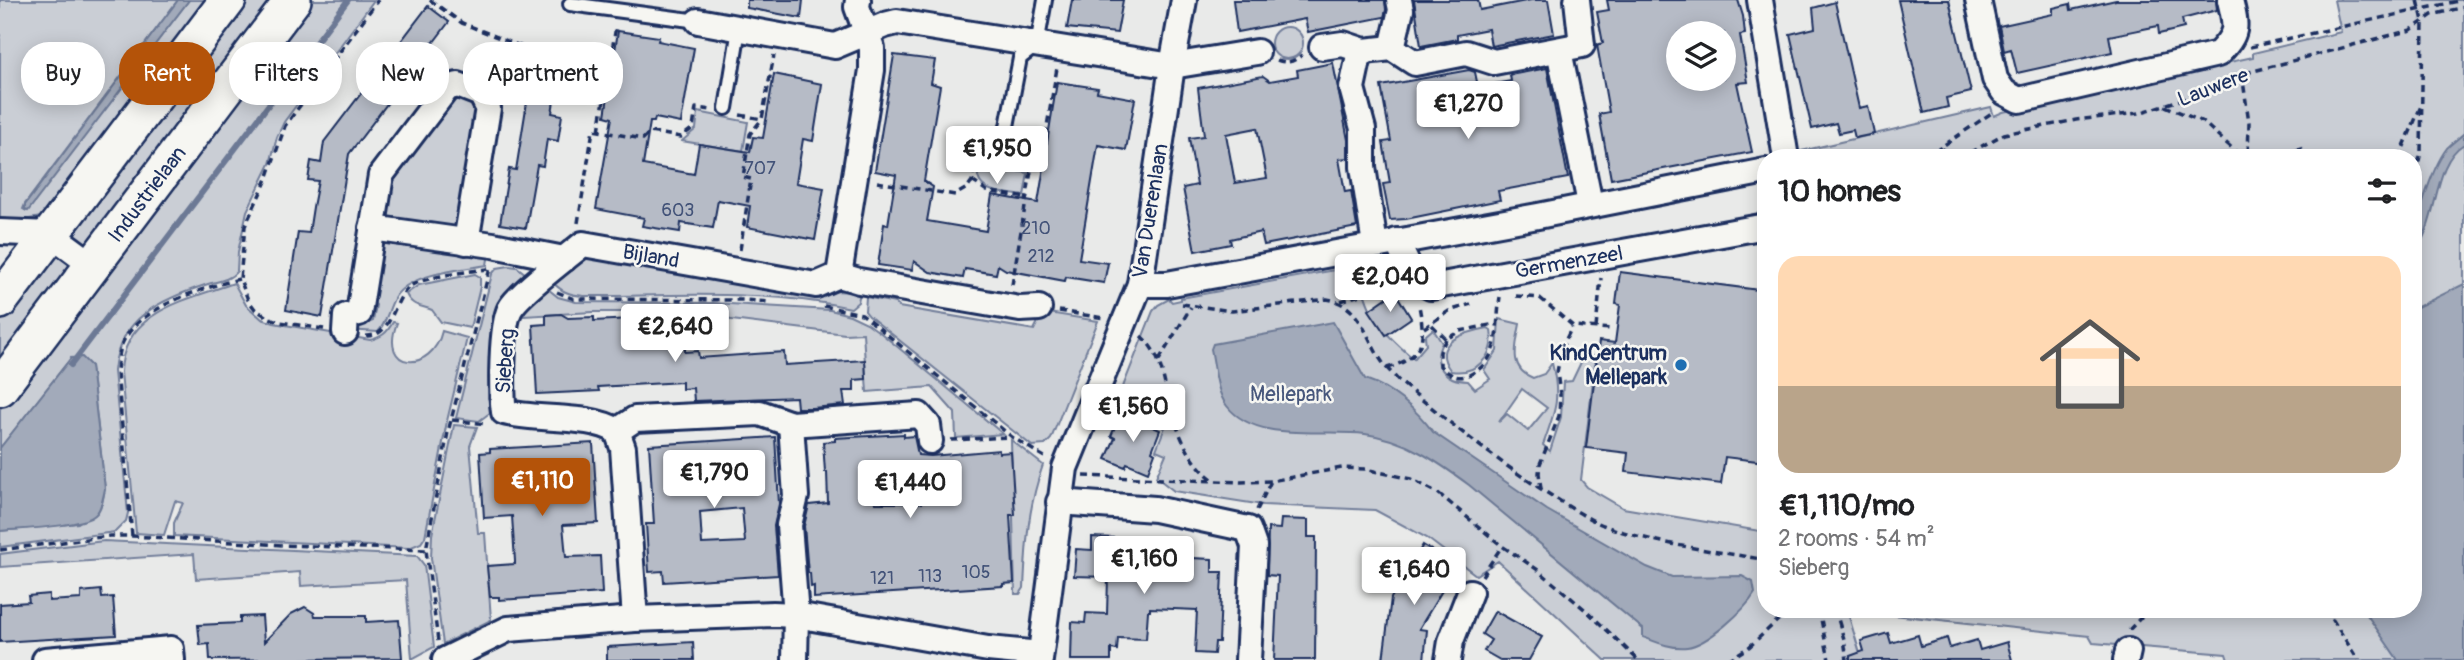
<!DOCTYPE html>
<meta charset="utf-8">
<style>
:root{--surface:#fff;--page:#f2f2f2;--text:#202124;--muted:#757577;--line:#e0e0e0;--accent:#b45309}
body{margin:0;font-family:Pangolin,sans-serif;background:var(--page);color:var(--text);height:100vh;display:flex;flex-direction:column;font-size:26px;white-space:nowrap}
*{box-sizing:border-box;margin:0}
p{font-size:23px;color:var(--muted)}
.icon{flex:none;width:38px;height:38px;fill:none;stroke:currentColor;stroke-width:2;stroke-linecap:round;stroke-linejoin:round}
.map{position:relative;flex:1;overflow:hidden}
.drawer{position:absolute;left:1757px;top:149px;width:665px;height:469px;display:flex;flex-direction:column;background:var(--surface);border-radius:28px;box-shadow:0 4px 18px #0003}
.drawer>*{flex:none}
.top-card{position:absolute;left:21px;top:42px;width:665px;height:63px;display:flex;gap:14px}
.controls{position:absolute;left:1666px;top:21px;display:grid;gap:14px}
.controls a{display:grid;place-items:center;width:70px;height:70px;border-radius:50%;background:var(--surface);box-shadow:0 4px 18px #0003;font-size:35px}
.price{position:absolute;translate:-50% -60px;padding:0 16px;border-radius:7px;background:#fff;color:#222;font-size:23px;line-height:46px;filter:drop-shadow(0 2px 4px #0008)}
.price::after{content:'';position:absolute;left:50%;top:42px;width:21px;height:16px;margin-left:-10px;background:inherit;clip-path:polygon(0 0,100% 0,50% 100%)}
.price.current{background:var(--accent);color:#fff}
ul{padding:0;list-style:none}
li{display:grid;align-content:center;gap:14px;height:371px;padding:0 21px}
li+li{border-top:2px solid var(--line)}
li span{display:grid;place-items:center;height:217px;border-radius:21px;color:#555}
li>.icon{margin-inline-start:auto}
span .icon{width:126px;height:126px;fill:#fffc;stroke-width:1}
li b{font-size:30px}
h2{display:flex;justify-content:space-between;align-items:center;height:84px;padding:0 21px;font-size:30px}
.tag{padding:0 24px;border-radius:28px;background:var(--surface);box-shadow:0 4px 18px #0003;font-size:24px;line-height:63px}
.tag.current{background:var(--accent);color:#fff}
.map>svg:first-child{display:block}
</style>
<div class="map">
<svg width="2464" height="660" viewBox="0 0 2464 660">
<rect width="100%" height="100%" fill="#e9eae9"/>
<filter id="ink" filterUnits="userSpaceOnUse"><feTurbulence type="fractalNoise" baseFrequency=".0143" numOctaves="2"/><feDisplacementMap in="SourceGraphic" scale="14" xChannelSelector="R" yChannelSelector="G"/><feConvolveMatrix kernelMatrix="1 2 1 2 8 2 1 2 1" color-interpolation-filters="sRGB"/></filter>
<g filter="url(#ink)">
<g fill="#caced5" stroke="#727e9a" stroke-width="2" fill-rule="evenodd">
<path d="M0 0H178L25 204 23 209 27 211 189 0H215L41 217 0 224Z"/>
<path d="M238 0H282L87 247 72 238 70 222Z"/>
<path d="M312 0H374L284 122 277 137 270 164 247 211 238 252 237 271C230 280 219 281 208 284 162 299 119 317 114 371L128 513 126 521 115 532 0 547V531L78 523 102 504 105 489 91 366 71 358 0 448V409L188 165Z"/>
<path d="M2334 0H2464V660H2228L2226 654 2093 643 2089 636 1847 610 1862 660H1605L1498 561 1476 575 1427 538 1375 510 1263 505 1174 491 1156 477 1166 454 1156 450 1167 422 1117 402 1153 311 1158 305 1169 299 1172 302 1181 300V298L1357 266C1369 315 1375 326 1414 359L1426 345 1425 336 1433 329 1442 343C1431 364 1445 381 1468 381L1475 389 1490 379 1484 370 1497 351 1499 319 1520 324C1516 346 1508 368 1533 378L1544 374 1552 363C1561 400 1555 411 1543 445L1550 451 1561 417 1563 382 1572 381 1583 358 1596 356 1581 480 1587 487 1623 508 1766 532V609H2413V158H1798L1797 152 1991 107 1994 116 2003 112 2253 57V53L2341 32ZM1522 389 1547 408 1528 431 1507 414 1499 422Z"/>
<circle cx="1287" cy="43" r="16"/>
<path d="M461 94 478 107 457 227 450 233 390 221 386 215 389 180 449 99Z"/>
<path d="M698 112 748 122 743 151 682 141 696 129Z"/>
<path d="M978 165 1028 173 1024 196C1002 192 973 195 978 165Z"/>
<path d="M389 239 489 253 487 265C460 270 410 273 395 297 388 309 387 322 378 332L348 330 349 321 368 323 373 321 376 305 371 300 382 243Z"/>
<path d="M48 254C60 254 68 256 72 268L0 373V313Z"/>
<path d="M587 255 830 291 860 292 858 302 851 308C765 289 672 296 584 296 568 295 561 291 550 280Z"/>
<path d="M509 266 517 267 531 278 493 344 488 398 492 405 491 412 479 421 456 418 492 274 497 268Z"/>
<path d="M475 274 480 277V287L470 328 441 322 432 310C420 305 412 307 406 294L419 285Z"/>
<path d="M234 283 246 305 262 319 274 323 370 340C382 337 387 333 393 322L397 323C378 371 432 374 442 331L467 338 447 421 425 537 421 543 409 548 174 536V523L183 503 175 501 164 535 136 533 121 372C123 311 187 300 234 283Z"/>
<path d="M548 289 558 297 576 302 713 303 830 310 850 315 867 323 882 334 1003 434 956 438 955 413 932 387 867 392 863 333 845 334 667 312H593L524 316 525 309Z"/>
<path d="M866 297 895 303 899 307 1034 330 1043 312 1098 321 1051 439 1045 445 1032 446 869 316 865 311Z"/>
<path d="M1488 328 1491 330C1495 356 1477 375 1451 371 1428 342 1466 332 1488 328Z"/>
<path d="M454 425 477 427 470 446 478 533H485L491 620 443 644 431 558 432 535Z"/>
<path d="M1011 440 1043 465C1028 507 1026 544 1024 588L1020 594H1015Z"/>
<path d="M104 541 417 556 424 565 434 647 412 659 406 580 301 586 300 572 196 579 194 554 0 567V554Z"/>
</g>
<g fill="#a2aaba" stroke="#6c7995" stroke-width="2">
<path d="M178 0H189L28 211 25 210V205Z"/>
<path d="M2464 133V144C2431 164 2440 224 2413 253 2413 227 2431 169 2447 148 2452 143 2459 138 2464 133Z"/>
<path d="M2464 284V660H2398L2363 609H2413V309Z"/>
<path d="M1333 322 1365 379C1392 388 1416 409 1433 432L1547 510 1647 567 1672 577 1742 576 1753 582 1755 593C1745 610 1707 645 1687 647 1672 649 1656 642 1643 637V629L1469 485C1438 462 1405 439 1365 434 1323 428 1257 444 1227 406 1216 392 1215 366 1211 349L1213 344Z"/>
<path d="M82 357 91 366 105 489C103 497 102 509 95 515 82 527 20 529 0 531V448L71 358Z"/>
</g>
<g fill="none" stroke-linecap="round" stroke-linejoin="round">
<path stroke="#6c7995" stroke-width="6" d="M71 365 348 0"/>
</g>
<g fill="#b6bbc6" stroke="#1b2f5e" stroke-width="2" fill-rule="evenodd">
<path d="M747 0H803L801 18 747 8Z"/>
<path d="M1072 0H1123L1117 33 1067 28Z"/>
<path d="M1233 0H1385L1386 10 1384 17 1308 32 1305 19 1237 32Z"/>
<path d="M1414 0H1478L1480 10 1531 0H1548L1554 34 1491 46 1488 29 1457 35V39L1421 46Z"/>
<path d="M1607 0H1738L1743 16 1745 34 1740 35 1748 82 1737 83 1752 152 1611 179 1599 114 1609 112 1597 45 1603 43 1597 12 1609 10ZM1678 33H1724V79H1678Z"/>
<path d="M1898 0H1949L1971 92 1946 98 1948 107 1924 113Z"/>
<path d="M2116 0H2216L2217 10 2182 19 2184 28 2159 34 2158 26 2109 36 2112 52 2017 73 2011 49 2004 51 1999 26 2053 14V8L2070 4 2071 10Z"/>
<path d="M1835 2 1859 108 1868 106 1874 134 1855 138 1853 130 1839 133 1836 123 1812 129 1790 34 1815 28 1813 8Z"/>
<path d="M428 6 449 22 349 154 322 317 286 310 298 232 309 233 313 207 318 181 308 180 311 161 321 163 324 142Z"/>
<path d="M618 31 659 37 658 41 694 48 681 123 655 118 654 122H650L643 165 694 174 699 144 750 152 753 137 763 138 774 74 822 84 813 141 803 139 796 183 824 188 815 240 747 227 750 206 718 200 713 228 681 223 680 232 642 226 644 218 596 209 612 118 605 116Z"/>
<path d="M894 55 935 60 931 83 940 86 924 181 933 187 927 221 986 231 992 195 1038 203 1044 167 1037 166 1041 142 1047 143 1057 82 1098 88 1097 92 1135 99 1126 150 1098 145 1079 259 1108 263 1104 283 1066 277 1065 281 1006 270 998 265 996 274 965 269 963 278 930 272 914 261 912 270 878 265 884 224 888 225 896 175 875 171Z"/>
<path d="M541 57 574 63 571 78 558 76 552 113 562 115 558 141 547 139 543 166 537 165 526 228 500 224 509 169 516 170 533 65 540 66Z"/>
<path d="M1333 63 1348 140V158L1339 159 1345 192 1351 191 1357 227 1264 245 1261 232 1230 239 1231 244 1195 251 1183 188 1197 185 1189 138 1204 136 1198 88 1263 76 1270 81 1298 76 1297 70ZM1257 128 1267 178 1235 183 1226 134Z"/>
<path d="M1547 68 1568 178 1498 191 1500 200 1406 219 1390 220 1383 184 1390 183 1383 142 1391 141 1381 86 1469 70 1475 72 1478 87 1511 81 1510 75Z"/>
<path d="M1620 272 1766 291V462L1725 457 1721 484 1626 472 1628 453 1586 448 1599 341 1615 343 1620 305 1616 304Z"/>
<path d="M1395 292 1411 318 1386 335 1369 310Z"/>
<path d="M669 313 685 314V352L698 351 699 358 784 352 785 365 865 360 866 379 854 380V391H843L845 405 812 408H797L796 397 694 401 693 388 682 389V382L598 387 599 391 537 394 533 325 546 324V315L561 314 568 318 594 317V321L669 317Z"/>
<path d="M1119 417 1140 426 1142 422 1160 430 1152 451 1155 453 1148 472 1127 463 1125 467 1106 459 1115 438 1111 436Z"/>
<path d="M904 434V437L914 436 918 455 931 456 999 450V453L1011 452 1015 515H1010L1014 583 1003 584V586L814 598V586L811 587 810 573H808L804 526 809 505 828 503 827 472H825L823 442 835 441V438ZM918 466 921 503H875L872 469Z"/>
<path d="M775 437 779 504 774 526 778 575 664 582 663 571 649 572 646 524H654L649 445ZM742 508 745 542 702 544 700 512Z"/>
<path d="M593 443 598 523 563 525 566 557 600 556 602 593 499 600V597H490L487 566 515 564V561L512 516 484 518 480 453 490 452V449Z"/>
<path d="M1281 519 1308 520V537H1316L1315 660H1274L1278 576 1267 575 1268 528 1280 529Z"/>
<path d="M1092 537 1139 539V552H1149V556L1212 559V572H1222L1219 642H1215L1214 654 1195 653 1197 610 1150 608V611H1148L1146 639 1118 638 1117 650 1111 649V660H1071L1072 622 1085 623 1086 613 1107 614 1108 577 1074 576 1076 549 1092 550Z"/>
<path d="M1423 545 1446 559 1441 567 1452 574 1419 629 1427 630 1424 660H1383L1391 598Z"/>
<path d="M101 590 102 598 113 597 116 635 0 642V604L29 602 28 596 49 594V601L81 599V592Z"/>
<path d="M305 607 314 613 315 616H366V622L399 620 402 658 210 660 209 644 200 645 198 625 240 623V617L262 616 264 642 291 614Z"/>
<path d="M1495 611 1542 637 1529 660H1500L1484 651 1491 640 1482 634Z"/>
<path d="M1888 633 1891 643 1918 635 1921 646 1947 638 1950 648 1977 640 1980 650 2007 642 2012 660H1850V656L1864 651 1861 641Z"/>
<path d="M693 642 694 660H607V647Z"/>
</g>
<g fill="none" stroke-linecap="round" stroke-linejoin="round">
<g stroke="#1b2f5e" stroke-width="18">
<g id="service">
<path d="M570 4 698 21"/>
<path d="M726 108 739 29"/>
<path d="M1001 158 1020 58 1037 45 1045 0"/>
</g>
</g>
<g stroke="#1b2f5e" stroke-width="30">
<g id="minor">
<path d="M1760 0 1786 158"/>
<path d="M1978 0 1995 79 2004 92 2019 100 2218 54C2238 33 2237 28 2230 0"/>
<path d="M698 21 835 46 885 25 897 22 1172 66 1257 52"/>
<path d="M1322 47 1343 44 1364 51 1392 48 1415 63 1466 53 1494 62 1582 45 1577 0"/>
<path d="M1392 48 1401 10 1399 0"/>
<path d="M1559 50 1590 204"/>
<path d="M1364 51 1358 60 1352 88 1363 129V167L1375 245"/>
<path d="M372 228 493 245 564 259"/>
<path d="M0 232 51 234 93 265"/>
<path d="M1397 241C1405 259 1411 279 1431 287L1766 226"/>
<path d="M839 275 872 70V48L857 7 858 0"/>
<path d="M1140 284H1167L1538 216 1766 171"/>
<path d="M345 332 346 316 359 313 381 175 447 88 458 85 481 94 488 108 466 242"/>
<path d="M791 424 796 496 789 525 796 615 795 660"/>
<path d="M617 431 623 448 635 619"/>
<path d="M930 441 928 425 919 415 791 424 760 413 635 419 617 431C591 414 537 421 504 412 501 391 501 327 510 309 518 294 568 256 583 244L816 285 839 275 859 281 1020 309 1039 308"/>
<path d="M1059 502 1155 509 1248 529 1254 546 1248 660"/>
<path d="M45 660 171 649 172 660"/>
<path d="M445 660 508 629 635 619 773 614 796 615 988 649 1040 654"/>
<path d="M1040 660 1065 468 1140 284 1172 66 1184 0"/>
<path d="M1448 660 1451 641 1470 592"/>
<path d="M2126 660 2128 651"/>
</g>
</g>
<g stroke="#1b2f5e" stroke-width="40">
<g id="secondary">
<path d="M0 301 228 0"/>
<path d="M0 388 293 0"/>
</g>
</g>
<g stroke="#1b2f5e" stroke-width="3.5" stroke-dasharray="7 5" stroke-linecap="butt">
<path d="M430 0 462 23 525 48 610 62"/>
<path d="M2250 47 2463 0"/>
<path d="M1277 60C1288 64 1293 62 1302 55"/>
<path d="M2242 74 2249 122 2248 158"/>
<path d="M2165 106 2203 122 2243 158"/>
<path d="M740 115 762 119"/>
<path d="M599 131 616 26"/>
<path d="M1942 148 1946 158"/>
<path d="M1925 158 1993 112"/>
<path d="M1960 158 2004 134 2076 120 2139 113 2183 99 2242 74 2411 30 2432 15 2464 7"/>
<path d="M2273 158 2304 148"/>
<path d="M2399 158 2421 106"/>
<path d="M1013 166 1031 169"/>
<path d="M972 181 987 191 1026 198"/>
<path d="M877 182 955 195 967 188 972 181 976 159 984 161"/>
<path d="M2413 186 2421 152 2423 21 2418 0"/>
<path d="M578 223 593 130 643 139 650 132 681 137 693 128 696 108 712 110"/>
<path d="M740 250 751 179 743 177 750 134 762 119 774 55"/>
<path d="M1012 285 1036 141 1046 132 1057 68"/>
<path d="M1379 289 1394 287"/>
<path d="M557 292 574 299 744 300 771 302"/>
<path d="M1516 296 1540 298 1573 326 1612 329"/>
<path d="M1341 301 1379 289V268"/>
<path d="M1182 304 1232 311 1327 299C1362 305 1365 338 1383 363 1387 369 1393 374 1398 380 1448 421 1497 462 1552 496 1568 506 1586 518 1603 525 1655 545 1712 550 1766 560"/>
<path d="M824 306 862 314 1012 437 1046 458"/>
<path d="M1059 311 1104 318"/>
<path d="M1432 325 1446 339 1460 331 1495 324"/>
<path d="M1424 328 1449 311 1471 304"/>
<path d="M1596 328 1601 278"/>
<path d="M324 329 280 322 267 317 255 309 248 300 240 279 245 226 267 179 285 126 378 0"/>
<path d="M366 336C392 337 392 302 409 287 421 277 471 271 488 269"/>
<path d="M1141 336C1159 352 1162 371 1167 394 1176 426 1185 458 1212 479"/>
<path d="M1446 339 1440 352V366C1449 374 1457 380 1469 375 1502 360 1495 328 1500 297"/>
<path d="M1159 360 1191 307"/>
<path d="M1387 368C1424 357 1426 341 1419 306"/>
<path d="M452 420 486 424"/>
<path d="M951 440 1010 437"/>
<path d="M1084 476 1241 482 1271 481 1342 468 1365 469 1411 479 1438 493 1502 546 1538 570 1589 613 1638 660"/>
<path d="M1541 489 1539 473 1540 464 1559 416 1560 394 1557 372 1562 347 1572 327"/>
<path d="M1257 510 1271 481"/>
<path d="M132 536 117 371C118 362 119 352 122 344 138 307 203 288 239 279"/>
<path d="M0 550 110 536H132L283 545 426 550"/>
<path d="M1482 576 1502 546"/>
<path d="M1819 609 1829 660"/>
<path d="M1835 609 1844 639 1847 660"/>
<path d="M2326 609 2358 660"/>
<path d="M2129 630 2149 609"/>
<path d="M438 641 426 550 448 432 490 268"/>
<path d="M1728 660 1749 647 1790 609"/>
</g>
<use href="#service" stroke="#f6f6f2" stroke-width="12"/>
<use href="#minor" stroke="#f6f6f2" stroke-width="24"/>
<use href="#secondary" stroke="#f6f6f2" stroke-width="35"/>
</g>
</g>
<circle fill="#1f6fb2" stroke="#f6f6f2" stroke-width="2.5" cx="1681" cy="365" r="7"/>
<g text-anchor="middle" stroke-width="5" stroke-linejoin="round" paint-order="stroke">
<g font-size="18" fill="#425278">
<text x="760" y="174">707</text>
<text x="678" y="216">603</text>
<text x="1036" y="234">210</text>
<text x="1041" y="262">212</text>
<text x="976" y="578">105</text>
<text x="930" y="582">113</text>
<text x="882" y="584">121</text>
</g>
<g font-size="21" fill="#1b2f5e" stroke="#f6f6f2">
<text transform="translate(2213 87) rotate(-21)" y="7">Lauwere</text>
<text transform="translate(147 194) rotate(-53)" y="7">Industrielaan</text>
<text transform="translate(1150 211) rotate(-81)" y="7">Van Duerenlaan</text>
<text transform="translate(651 256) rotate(10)" y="7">Bijland</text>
<text transform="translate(1569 262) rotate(-10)" y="7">Germenzeel</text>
<text transform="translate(505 361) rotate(-86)" y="7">Sieberg</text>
</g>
<g font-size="21" font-weight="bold" fill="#1b2f5e" stroke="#f6f6f2" text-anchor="end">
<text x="1667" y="360">KindCentrum<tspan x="1667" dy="24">Mellepark</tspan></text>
</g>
<g font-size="21" fill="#47577c" stroke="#f6f6f2">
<text x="1291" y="401">Mellepark</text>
</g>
</g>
</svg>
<div class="controls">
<a><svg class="icon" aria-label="layers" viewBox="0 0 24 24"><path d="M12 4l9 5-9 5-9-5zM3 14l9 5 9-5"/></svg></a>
</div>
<b class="price" style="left:1468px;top:141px">€1,270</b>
<b class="price" style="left:997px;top:186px">€1,950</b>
<b class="price" style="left:1390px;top:314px">€2,040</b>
<b class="price" style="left:675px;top:364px">€2,640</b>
<b class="price" style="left:1133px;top:444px">€1,560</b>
<b class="price" style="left:714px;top:510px">€1,790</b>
<b class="price current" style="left:542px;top:518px">€1,110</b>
<b class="price" style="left:910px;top:520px">€1,440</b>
<b class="price" style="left:1144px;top:596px">€1,160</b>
<b class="price" style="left:1414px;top:607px">€1,640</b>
<div class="top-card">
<a class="tag">Buy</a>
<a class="tag current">Rent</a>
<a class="tag">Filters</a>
<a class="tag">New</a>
<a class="tag">Apartment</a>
</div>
<section class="drawer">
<h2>10 homes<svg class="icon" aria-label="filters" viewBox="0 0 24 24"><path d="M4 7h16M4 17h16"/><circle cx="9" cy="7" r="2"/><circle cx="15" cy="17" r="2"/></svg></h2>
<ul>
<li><span style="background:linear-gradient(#ffd9b3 60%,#b9a48a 0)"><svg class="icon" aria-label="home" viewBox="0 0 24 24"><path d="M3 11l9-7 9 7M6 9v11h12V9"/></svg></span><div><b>€1,110/mo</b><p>2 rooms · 54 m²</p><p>Sieberg</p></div></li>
</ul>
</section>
</div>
